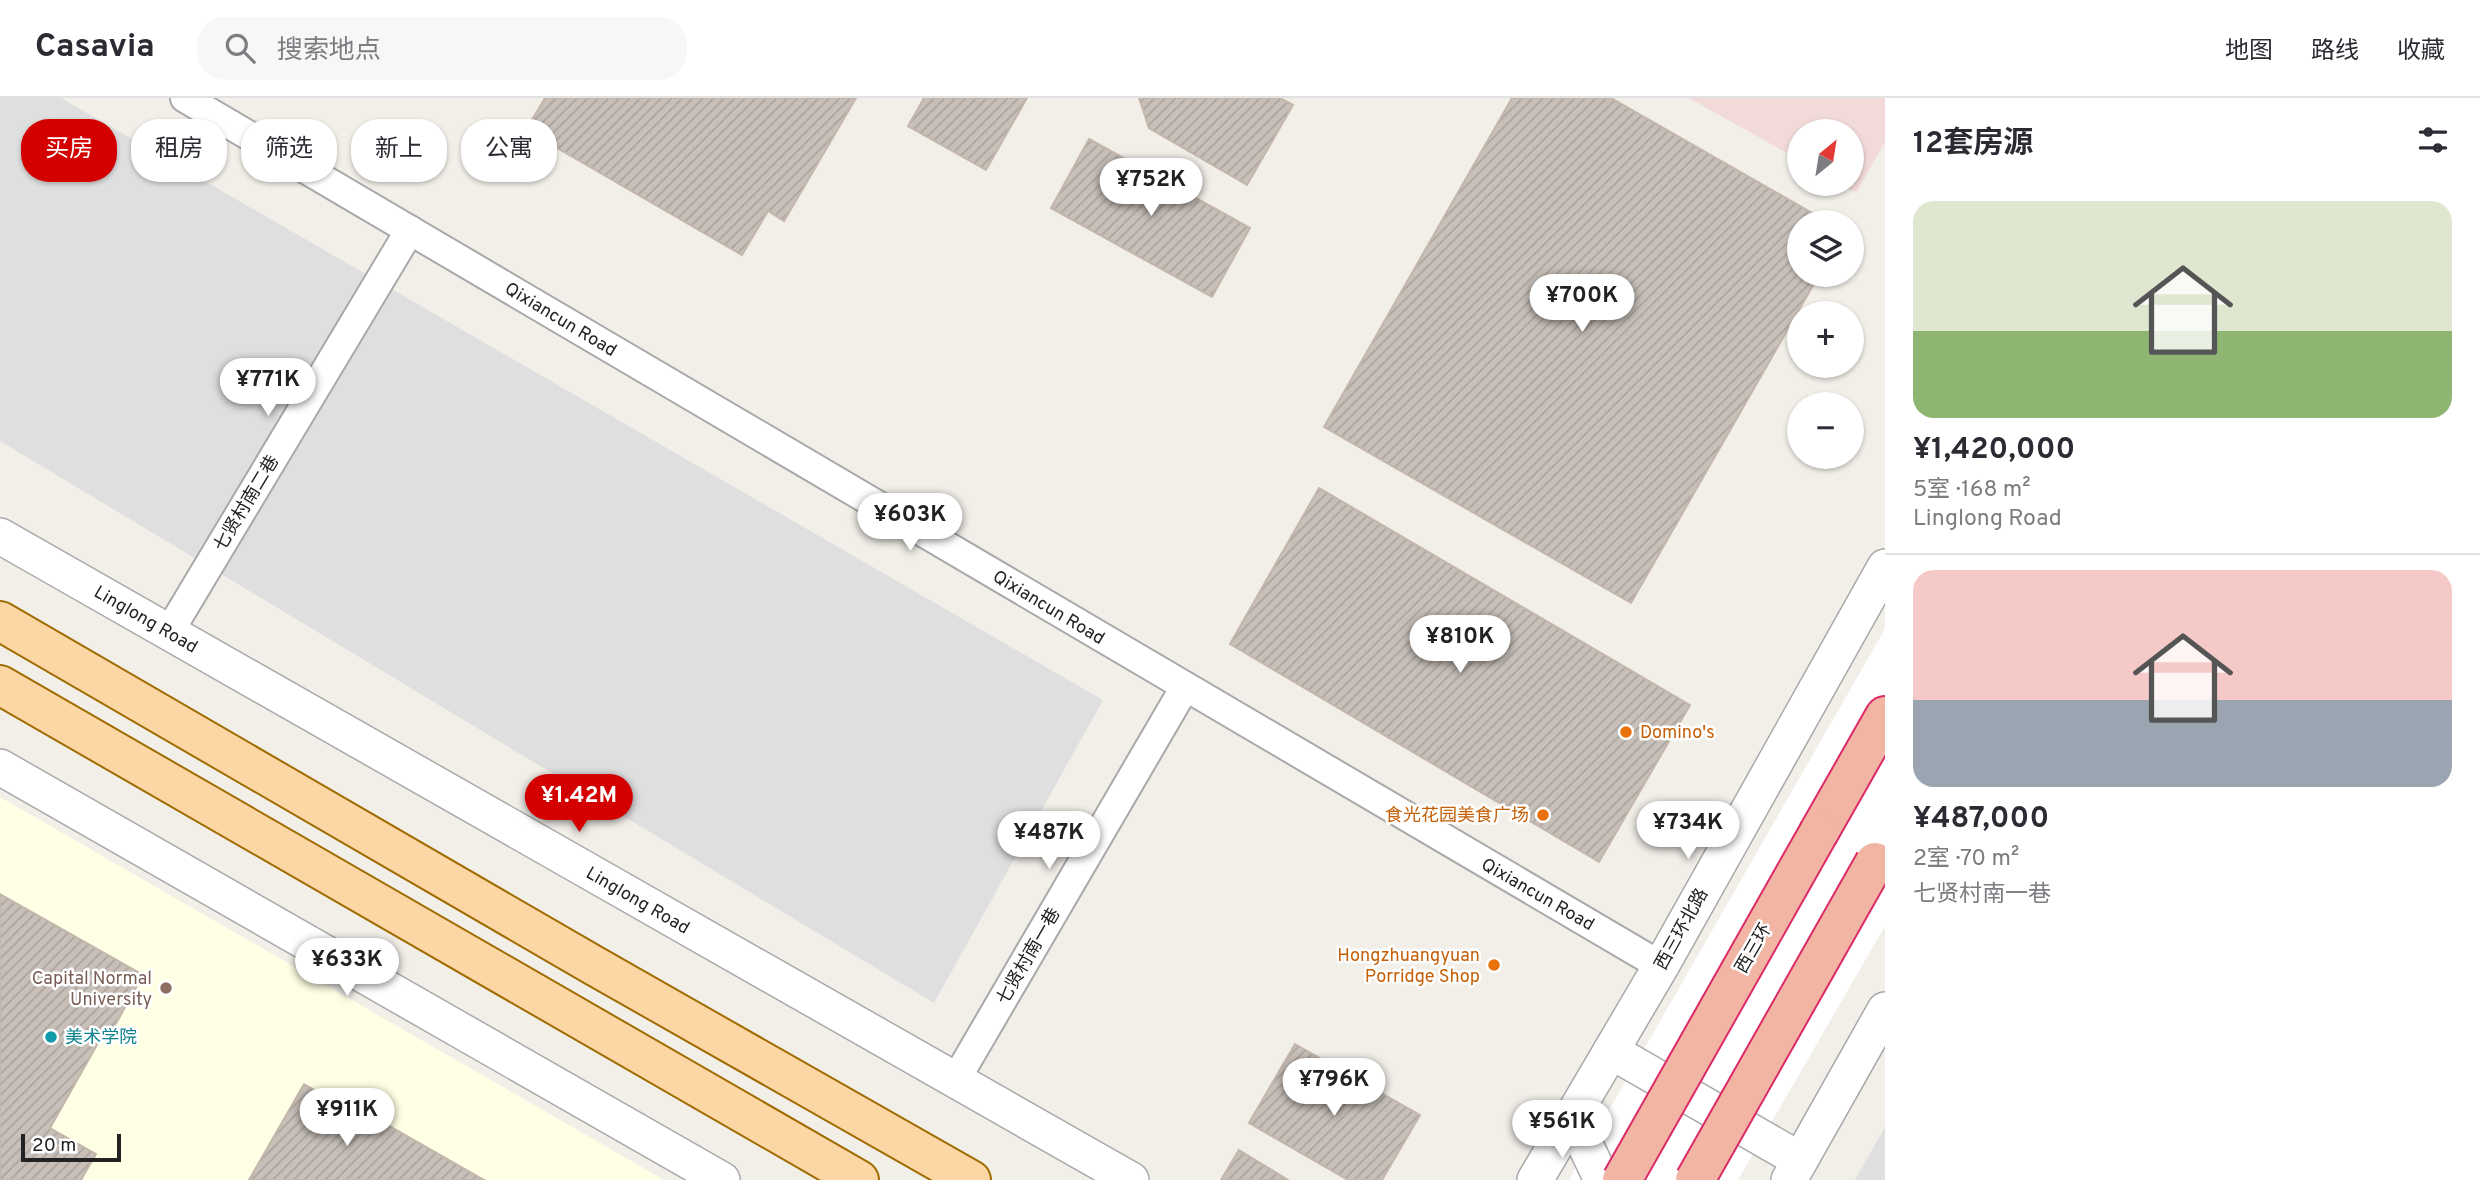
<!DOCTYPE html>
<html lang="zh">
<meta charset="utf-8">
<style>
:root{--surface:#fff;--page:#f7f7f7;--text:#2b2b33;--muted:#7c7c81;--line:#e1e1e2;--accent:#d40000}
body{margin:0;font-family:Overpass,"Noto Sans SC",sans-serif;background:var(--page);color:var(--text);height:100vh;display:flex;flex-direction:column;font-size:26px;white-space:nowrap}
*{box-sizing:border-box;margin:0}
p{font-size:23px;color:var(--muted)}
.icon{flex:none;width:38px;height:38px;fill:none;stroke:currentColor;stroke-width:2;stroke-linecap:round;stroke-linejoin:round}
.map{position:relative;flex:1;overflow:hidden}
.details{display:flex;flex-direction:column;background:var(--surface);width:595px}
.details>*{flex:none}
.hud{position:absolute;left:21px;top:21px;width:665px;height:63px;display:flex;gap:14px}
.needle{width:46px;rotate:30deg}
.controls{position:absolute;left:1787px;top:21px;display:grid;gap:14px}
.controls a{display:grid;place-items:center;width:77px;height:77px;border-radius:50%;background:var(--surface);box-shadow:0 2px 5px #0004;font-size:35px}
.scale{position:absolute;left:21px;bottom:18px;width:100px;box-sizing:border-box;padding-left:7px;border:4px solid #222;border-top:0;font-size:19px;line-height:24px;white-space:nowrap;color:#222;-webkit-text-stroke:5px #fff;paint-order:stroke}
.price{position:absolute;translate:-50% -60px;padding:0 16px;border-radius:24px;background:#fff;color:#222;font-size:23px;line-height:46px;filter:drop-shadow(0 2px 4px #0008)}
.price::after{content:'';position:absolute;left:50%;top:42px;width:21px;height:16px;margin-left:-10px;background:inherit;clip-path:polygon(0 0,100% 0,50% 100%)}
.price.selected{background:var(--accent);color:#fff}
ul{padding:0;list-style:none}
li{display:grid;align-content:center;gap:14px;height:371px;padding:0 28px}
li+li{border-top:2px solid var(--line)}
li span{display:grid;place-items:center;height:217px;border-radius:21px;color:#555}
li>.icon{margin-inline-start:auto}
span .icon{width:126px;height:126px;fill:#fffc;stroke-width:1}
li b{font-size:30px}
h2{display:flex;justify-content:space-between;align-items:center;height:84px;padding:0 28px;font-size:30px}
.pill{padding:0 24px;border-radius:28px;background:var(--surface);box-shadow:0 2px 5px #0004;font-size:24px;line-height:63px}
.pill.selected{background:var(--accent);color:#fff}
header{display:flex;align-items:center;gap:42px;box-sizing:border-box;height:98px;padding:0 35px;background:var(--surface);border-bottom:2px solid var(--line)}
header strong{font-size:33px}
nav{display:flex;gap:38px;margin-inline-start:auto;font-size:24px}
.search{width:490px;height:63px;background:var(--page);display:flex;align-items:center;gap:18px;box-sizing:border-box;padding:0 24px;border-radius:28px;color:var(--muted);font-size:26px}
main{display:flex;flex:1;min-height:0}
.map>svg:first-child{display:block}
</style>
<header>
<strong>Casavia</strong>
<div class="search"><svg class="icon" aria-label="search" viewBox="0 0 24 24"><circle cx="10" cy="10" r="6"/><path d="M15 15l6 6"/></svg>搜索地点</div>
<nav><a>地图</a><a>路线</a><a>收藏</a></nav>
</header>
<main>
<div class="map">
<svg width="1885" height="1082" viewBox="0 0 1885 1082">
<defs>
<pattern id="building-hatch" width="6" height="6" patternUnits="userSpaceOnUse" patternTransform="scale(1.75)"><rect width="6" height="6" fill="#c7bfb8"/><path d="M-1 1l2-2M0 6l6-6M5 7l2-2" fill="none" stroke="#aba49e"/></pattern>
</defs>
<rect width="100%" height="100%" fill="#f2efe9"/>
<g fill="#e0dfdf">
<path d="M0 0H61L1103 602 934 905 0 343Z"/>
<path d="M1885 1029V1082H1855Z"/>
</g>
<path fill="#f2dad9" d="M1689 0H1885V44L1856 95 1840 86H1852V33H1799V62Z"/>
<path fill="#ffffe5" d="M0 699 664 1082H0Z"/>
<path fill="#fff" d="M1885 531V828L1738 1082H1569Z"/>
<g fill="url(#building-hatch)" stroke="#c4b6ab" stroke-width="2">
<path d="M545 0H856L784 123 768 113 742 157 526 32Z"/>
<path d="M924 0H1027L986 72 908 28Z"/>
<path d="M1139 0H1280L1293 7 1247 87 1149 30Z"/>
<path d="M1512 0H1611L1828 124H1799V177H1819L1631 505 1324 329Z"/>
<path d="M1089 41 1250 130 1212 199 1051 110Z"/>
<path d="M1319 390 1690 607 1599 764 1230 546Z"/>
<path d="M0 796 143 877 108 940 102 938 50 1030 96 1056 81 1082H0Z"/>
<path d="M1295 946 1420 1017 1382 1082H1348L1249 1025Z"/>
<path d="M304 986 383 1031 386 1026 484 1082H249Z"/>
<path d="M1239 1052 1288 1082H1221Z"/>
</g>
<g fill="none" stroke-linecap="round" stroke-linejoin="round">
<g stroke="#a9a9a9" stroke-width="32">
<g id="minor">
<path d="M185 0 1661 868"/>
<path d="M169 534 410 132"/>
<path d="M955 983 1185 589"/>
</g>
</g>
<g stroke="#a9a9a9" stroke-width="38">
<g id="tertiary">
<path d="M0 438 1131 1082"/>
<path d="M0 669 722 1082"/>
<path d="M1611 953 1800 1062"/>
<path d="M1572 1019 1602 1082"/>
<path d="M1535 1082 1661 868 1885 469"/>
<path d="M1789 1082 1885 912"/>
</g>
</g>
<g stroke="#a06b00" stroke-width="42">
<g id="primary">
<path d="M0 523 593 867 971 1082"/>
<path d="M0 587 859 1082"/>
</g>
</g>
<g stroke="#dc2a67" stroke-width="42">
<path id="trunk" d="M1819 734 1885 618"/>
</g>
<use href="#minor" stroke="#fff" stroke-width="28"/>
<use href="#tertiary" stroke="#fff" stroke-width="35"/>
<use href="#primary" stroke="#fcd6a4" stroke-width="38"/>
<use href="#trunk" stroke="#f2b4a3" stroke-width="38"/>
<g stroke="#dc2a67" stroke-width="42" stroke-linecap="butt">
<g id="trunk-bridge">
<path d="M1622 1082 1819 734"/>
<path d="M1695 1082 1875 764"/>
</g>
</g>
<use href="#trunk-bridge" stroke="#f2b4a3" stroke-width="38"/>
</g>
<g fill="#e8710a" stroke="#fff" stroke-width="2.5">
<circle cx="1626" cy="634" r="7"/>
<circle cx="1543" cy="717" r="7"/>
<circle cx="1494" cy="867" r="7"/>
</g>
<circle fill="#8d6e63" stroke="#fff" stroke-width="2.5" cx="166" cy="890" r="7"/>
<circle fill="#0f9aa8" stroke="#fff" stroke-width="2.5" cx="51" cy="939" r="7"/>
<g text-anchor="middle" stroke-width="5" stroke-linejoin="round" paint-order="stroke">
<g font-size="18" fill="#222" stroke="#fff">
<text transform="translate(561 221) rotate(31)" y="6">Qixiancun Road</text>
<text transform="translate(246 405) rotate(-59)" y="6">七贤村南二巷</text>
<text transform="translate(1049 509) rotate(31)" y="6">Qixiancun Road</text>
<text transform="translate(146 521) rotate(30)" y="6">Linglong Road</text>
<text transform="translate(1538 796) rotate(30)" y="6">Qixiancun Road</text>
<text transform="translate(638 802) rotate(30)" y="6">Linglong Road</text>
<text transform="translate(1681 831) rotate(-61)" y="6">西三环北路</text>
<text transform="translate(1753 850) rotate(-60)" y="6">西三环</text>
<text transform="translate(1028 858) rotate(-60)" y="6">七贤村南一巷</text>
</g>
<g font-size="18" fill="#c56008" stroke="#fff" text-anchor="end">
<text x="1640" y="640" text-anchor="start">Domino's</text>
<text x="1529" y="723">食光花园美食广场</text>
<text x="1480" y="863">Hongzhuangyuan<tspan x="1480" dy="21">Porridge Shop</tspan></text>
</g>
<g font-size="18" fill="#785e54" stroke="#fff" text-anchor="end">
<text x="152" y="886">Capital Normal<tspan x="152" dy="21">University</tspan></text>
</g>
<g font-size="18" fill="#0d838f" stroke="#fff" text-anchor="start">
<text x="65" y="945">美术学院</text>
</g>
</g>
</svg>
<div class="controls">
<a><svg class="needle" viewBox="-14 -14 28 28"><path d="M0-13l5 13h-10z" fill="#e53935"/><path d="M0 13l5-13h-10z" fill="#7c7c81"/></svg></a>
<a><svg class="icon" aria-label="layers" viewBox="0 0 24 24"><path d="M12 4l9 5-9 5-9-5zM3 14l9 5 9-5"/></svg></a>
<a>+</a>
<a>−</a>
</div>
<div class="scale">20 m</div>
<b class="price" style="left:1151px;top:120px">¥752K</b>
<b class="price" style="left:1582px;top:236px">¥700K</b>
<b class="price" style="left:268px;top:320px">¥771K</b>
<b class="price" style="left:910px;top:455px">¥603K</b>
<b class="price" style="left:1460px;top:577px">¥810K</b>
<b class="price selected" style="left:579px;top:736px">¥1.42M</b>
<b class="price" style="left:1688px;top:763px">¥734K</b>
<b class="price" style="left:1049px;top:773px">¥487K</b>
<b class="price" style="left:347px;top:900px">¥633K</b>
<b class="price" style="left:1334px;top:1020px">¥796K</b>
<b class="price" style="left:347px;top:1050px">¥911K</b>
<b class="price" style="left:1562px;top:1062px">¥561K</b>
<div class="hud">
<a class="pill selected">买房</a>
<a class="pill">租房</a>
<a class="pill">筛选</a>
<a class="pill">新上</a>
<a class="pill">公寓</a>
</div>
</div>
<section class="details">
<h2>12套房源<svg class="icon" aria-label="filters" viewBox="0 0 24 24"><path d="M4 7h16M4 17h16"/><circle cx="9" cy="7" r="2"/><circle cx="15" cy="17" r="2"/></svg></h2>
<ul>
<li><span style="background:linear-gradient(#dfe7d0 60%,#8fb573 0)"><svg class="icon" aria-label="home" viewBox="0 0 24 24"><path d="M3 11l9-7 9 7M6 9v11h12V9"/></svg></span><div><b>¥1,420,000</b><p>5室 · 168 m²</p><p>Linglong Road</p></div></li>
<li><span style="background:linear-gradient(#f6c9c9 60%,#9aa5b1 0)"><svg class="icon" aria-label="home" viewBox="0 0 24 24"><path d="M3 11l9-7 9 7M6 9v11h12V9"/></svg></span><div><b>¥487,000</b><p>2室 · 70 m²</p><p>七贤村南一巷</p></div></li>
</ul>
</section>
</main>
